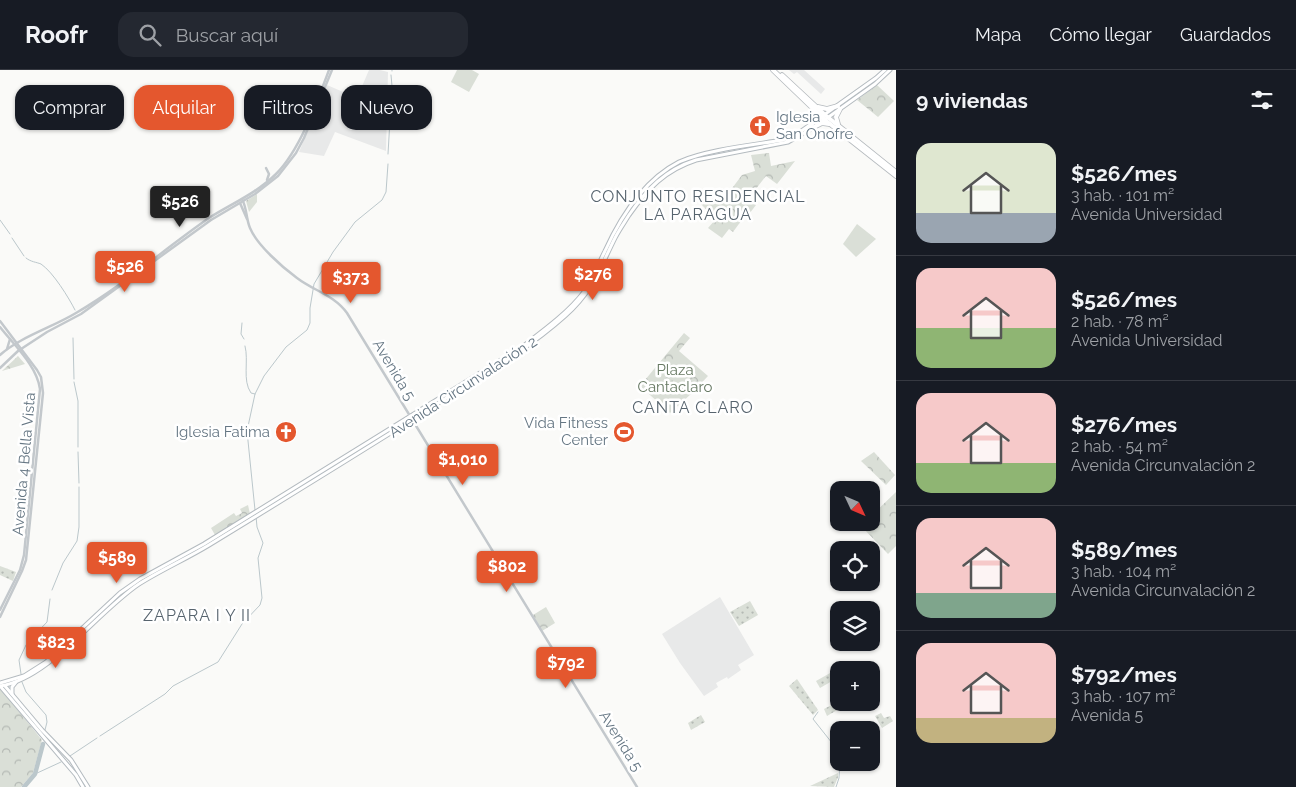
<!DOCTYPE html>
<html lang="es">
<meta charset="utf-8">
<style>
:root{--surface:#171b24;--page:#242831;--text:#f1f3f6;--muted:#9ea1a6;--line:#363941;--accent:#e4572e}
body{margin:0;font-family:Raleway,sans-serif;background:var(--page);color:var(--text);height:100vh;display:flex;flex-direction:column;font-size:19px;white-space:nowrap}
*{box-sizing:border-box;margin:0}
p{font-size:16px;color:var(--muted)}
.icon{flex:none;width:28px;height:28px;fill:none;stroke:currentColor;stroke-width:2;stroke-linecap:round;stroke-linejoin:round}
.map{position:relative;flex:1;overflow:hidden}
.drawer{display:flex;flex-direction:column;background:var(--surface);width:400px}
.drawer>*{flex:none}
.guide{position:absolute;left:15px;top:15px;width:475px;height:45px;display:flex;gap:10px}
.needle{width:32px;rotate:134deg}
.tools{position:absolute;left:830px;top:411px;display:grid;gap:10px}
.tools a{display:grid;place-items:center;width:50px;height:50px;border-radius:10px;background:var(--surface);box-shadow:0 1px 4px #0004;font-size:25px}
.price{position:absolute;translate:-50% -42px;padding:0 11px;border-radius:5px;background:var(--accent);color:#fff;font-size:16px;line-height:32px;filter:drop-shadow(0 1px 2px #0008)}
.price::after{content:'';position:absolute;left:50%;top:30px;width:15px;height:11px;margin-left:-8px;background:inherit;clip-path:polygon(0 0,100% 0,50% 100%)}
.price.current{background:#222;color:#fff}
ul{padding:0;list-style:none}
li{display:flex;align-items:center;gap:15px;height:125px;padding:0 20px}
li+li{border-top:1px solid var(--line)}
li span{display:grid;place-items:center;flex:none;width:140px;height:100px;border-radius:15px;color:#555}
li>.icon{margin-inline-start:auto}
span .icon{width:60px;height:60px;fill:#fffc;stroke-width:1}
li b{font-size:21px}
h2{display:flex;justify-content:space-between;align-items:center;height:60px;padding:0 20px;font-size:21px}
.tag{padding:0 18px;border-radius:15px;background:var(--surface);box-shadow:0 1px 4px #0004;font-size:18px;line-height:45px}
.tag.current{background:var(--accent);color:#fff}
header{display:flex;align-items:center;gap:30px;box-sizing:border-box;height:70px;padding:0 25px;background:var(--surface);border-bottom:1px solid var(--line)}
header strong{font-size:24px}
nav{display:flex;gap:28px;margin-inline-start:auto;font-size:18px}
.search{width:350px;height:45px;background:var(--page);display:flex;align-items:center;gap:12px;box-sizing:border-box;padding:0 18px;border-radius:15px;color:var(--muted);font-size:19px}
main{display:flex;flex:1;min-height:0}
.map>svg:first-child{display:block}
</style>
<header>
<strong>Roofr</strong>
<div class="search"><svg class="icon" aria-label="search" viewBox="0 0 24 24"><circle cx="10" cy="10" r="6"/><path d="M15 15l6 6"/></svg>Buscar aquí</div>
<nav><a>Mapa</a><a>Cómo llegar</a><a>Guardados</a></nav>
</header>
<main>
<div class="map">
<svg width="896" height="717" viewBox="0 0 896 717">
<defs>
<pattern id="grass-dots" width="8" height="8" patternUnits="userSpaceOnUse" patternTransform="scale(1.25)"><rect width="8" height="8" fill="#dadfd7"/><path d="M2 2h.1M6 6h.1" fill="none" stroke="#b4b9b4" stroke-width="1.8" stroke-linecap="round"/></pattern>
<pattern id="forest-crowns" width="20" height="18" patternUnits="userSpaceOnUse" patternTransform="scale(1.25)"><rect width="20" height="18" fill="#dadfd7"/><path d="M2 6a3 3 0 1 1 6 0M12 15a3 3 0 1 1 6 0" fill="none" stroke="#b4b9b4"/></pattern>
</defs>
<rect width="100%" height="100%" fill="#fafaf8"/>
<g fill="#e8e9e9">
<path d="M369 0H380L388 2 386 81 335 62 324 86 299 82 327 15 357 28Z"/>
<path d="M789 0H804L825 19 821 24 797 2 794 4Z"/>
<path d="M720 527 754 585 738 595 741 600 728 609 727 607 716 613 718 617 704 626 680 593 662 564Z"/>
</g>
<g fill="url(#grass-dots)">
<path d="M0 496 16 502 13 511 0 505Z"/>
<path d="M750 531 758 545 739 556 730 542Z"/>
<path d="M839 598V607L820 618 816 611Z"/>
<path d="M797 609 818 640 813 645 789 616Z"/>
<path d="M839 631V632L842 633 844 636 827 646 824 639Z"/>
<path d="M881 643 884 648 890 646 893 651 882 658 875 646Z"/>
<path d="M701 645 705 652 691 660 688 653Z"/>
<path d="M838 703V707L834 717 810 716Z"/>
</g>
<g fill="url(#forest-crowns)">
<path d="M877 15 894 31 878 47 857 30Z"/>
<path d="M769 83 771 96 795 91 777 114 766 106 748 129 756 135 746 148 744 147 733 162 729 159 722 168 708 158 716 149 701 134 712 120 721 126 727 125 742 105 755 101 751 85Z"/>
<path d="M257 124V132L249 142 246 131Z"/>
<path d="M334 199 352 210 348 216 330 205Z"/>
<path d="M684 263 690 268 679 281 708 306 691 324 670 343 640 316Z"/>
<path d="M18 286 25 294 2 301Z"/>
<path d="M874 382 895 405 886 415 861 391Z"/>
<path d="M896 422V476L888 484 861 456 865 453 871 452V446Z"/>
<path d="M248 435 250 444 215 465 211 458 234 443 236 446 242 443 240 439Z"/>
<path d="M546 537 555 553 542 561 533 545Z"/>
<path d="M0 618 42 670 33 703 21 717H0Z"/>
</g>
<g fill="#dadfd7">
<path d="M457 0H472L479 4 469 22 451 12Z"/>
<path d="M729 139 740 146 732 156 722 148Z"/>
<path d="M857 154 876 169 856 187 843 174Z"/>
<path d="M676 292 687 301 685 308 675 312 668 308 666 304Z"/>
<path d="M27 683 32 686 31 689 32 690 29 696 25 697 20 694 23 684 25 685Z"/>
</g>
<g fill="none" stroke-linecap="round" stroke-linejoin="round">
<g stroke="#bbc7cb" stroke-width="1">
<path d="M392 1V0"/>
<path d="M388 84 392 16 391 5"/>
<path d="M0 150 10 164"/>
<path d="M12 168 24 186"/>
<path d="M26 188C31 192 36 192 41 194 53 202 69 228 75 240"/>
<path d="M242 253 241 264 244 269"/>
<path d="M73 268 74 309"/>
<path d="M245 276C249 291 242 310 251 323L255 324"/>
<path d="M74 312 78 331V377"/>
<path d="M78 382 79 413"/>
<path d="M255 440 247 361 255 324 264 306 286 277 307 260 310 253V238L314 214 333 182 355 152 382 130 386 122 388 94"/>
<path d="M52 520 63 493 77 471 79 457V417"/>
<path d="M29 571 47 552 50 529"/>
<path d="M21 604 19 590 26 575"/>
<path d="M22 612 26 622 46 645 47 652 45 660"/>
<path d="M818 642 813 649 836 678 839 685"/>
<path d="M100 666 165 624 173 616 218 592 242 554 260 535 262 528 258 488 263 473 257 457 256 446"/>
<path d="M70 686 97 668"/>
<path d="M35 704 61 692"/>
<path d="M836 717 839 708 840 692"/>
</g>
<path stroke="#bbc7cb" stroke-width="4.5" d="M24 717 35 704 43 674"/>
<g stroke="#b3babf" stroke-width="5">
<g id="secondary">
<path d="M823 51 875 14 890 0"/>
<path d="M0 613 24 606 46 592 120 523 140 509 204 474 522 277C543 261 568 243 584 222 593 209 598 195 605 181 621 146 644 110 679 92 706 80 753 75 783 70L800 62 876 8 885 0"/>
<path d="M0 616C49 609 97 542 139 514 161 500 186 489 209 475 286 428 364 380 440 332 483 305 527 280 565 246 593 221 599 200 615 168 619 160 624 153 629 145 647 119 665 100 696 90L788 72 816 56"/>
<path d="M0 616 76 705 83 717"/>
<path d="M5 616 42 660 71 690 88 717"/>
<path d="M12 624V617L16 612"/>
</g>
</g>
<g stroke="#b5babe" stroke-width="5.5">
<g id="primary">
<path d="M773 0 825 50 896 106"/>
<path d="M782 5 825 45 896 102"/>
<path d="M818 37 827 39 838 36"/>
<path d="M812 54 815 46 814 38"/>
<path d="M838 54 836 47 840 39"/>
<path d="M814 57 822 53 829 54"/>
</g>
</g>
<g stroke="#c3c8cc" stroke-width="2.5">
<path d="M266 98 269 104 267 110"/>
<path d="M242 129C247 138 246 149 250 158 257 175 282 197 297 208 314 221 334 225 347 243L637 717"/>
<path d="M240 133 247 149"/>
<path d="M0 251 37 300 41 307 43 323 26 490 22 501 0 547"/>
<path d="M0 257C14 275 37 296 40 319L24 485 20 500 0 540"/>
<path d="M7 279 10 269"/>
<path d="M0 285C20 267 53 257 76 243 123 216 164 179 209 148 231 134 257 123 276 104 300 80 317 32 329 0"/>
<path d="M0 298 18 281 47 262 81 244 211 150 255 124 278 106 296 83 304 68 332 0"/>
</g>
<use href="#secondary" stroke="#fff" stroke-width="3"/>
<use href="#primary" stroke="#fff" stroke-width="4"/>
</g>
<defs>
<g id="church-disc" transform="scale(1.125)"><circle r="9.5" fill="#e4572e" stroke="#fff"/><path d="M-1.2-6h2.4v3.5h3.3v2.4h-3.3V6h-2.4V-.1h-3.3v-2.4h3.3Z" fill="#fff"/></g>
<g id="stadium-disc" transform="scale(1.125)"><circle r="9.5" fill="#e4572e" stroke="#fff"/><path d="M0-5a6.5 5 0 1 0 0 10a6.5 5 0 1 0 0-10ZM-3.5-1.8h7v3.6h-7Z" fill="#fff"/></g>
</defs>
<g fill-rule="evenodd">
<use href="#church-disc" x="760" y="56"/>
<use href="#church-disc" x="286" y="362"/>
<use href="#stadium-disc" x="624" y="362"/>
</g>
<g text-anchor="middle" stroke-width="5" stroke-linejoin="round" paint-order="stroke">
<g font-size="15" fill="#657683" stroke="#fff" text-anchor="end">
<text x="776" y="52" text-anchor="start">Iglesia<tspan x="776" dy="17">San Onofre</tspan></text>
<text x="608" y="358">Vida Fitness<tspan x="608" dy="17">Center</tspan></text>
<text x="270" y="367">Iglesia Fatima</text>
</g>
<g font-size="15" fill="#657683" stroke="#fff">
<text transform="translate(394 300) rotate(59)" y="5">Avenida 5</text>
<text transform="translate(463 317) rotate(-33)" y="5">Avenida Circunvalación 2</text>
<text transform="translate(24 394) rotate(-85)" y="5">Avenida 4 Bella Vista</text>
<text transform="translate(621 671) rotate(58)" y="5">Avenida 5</text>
</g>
<g font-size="15" fill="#687a64" stroke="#fff">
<text x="675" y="305">Plaza<tspan x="675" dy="17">Cantaclaro</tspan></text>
</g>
<g font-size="16" letter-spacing="1" fill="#57646e" stroke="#fff">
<text x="698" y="132">CONJUNTO RESIDENCIAL<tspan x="698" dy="18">LA PARAGUA</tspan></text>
<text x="693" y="343">CANTA CLARO</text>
<text x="197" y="551">ZAPARA I Y II</text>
</g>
</g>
</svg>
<div class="tools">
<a><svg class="needle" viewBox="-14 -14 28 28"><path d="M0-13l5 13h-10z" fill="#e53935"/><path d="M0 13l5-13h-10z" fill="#9ea1a6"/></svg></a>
<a><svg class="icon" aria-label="locate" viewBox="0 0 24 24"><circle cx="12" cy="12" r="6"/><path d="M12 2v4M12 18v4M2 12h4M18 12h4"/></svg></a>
<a><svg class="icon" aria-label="layers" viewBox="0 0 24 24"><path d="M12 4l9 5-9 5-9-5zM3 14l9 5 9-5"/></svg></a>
<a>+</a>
<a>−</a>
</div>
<b class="price current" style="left:180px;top:158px">$526</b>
<b class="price" style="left:125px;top:223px">$526</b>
<b class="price" style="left:593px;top:231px">$276</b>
<b class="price" style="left:351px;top:234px">$373</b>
<b class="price" style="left:463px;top:416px">$1,010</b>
<b class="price" style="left:117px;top:514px">$589</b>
<b class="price" style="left:507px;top:523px">$802</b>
<b class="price" style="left:56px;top:599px">$823</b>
<b class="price" style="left:566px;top:619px">$792</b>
<div class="guide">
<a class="tag">Comprar</a>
<a class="tag current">Alquilar</a>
<a class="tag">Filtros</a>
<a class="tag">Nuevo</a>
</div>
</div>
<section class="drawer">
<h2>9 viviendas<svg class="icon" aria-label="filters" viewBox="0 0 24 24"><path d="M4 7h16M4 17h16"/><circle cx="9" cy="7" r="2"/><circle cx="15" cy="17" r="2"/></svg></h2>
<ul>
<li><span style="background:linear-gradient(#dfe7d0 70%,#9aa5b1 0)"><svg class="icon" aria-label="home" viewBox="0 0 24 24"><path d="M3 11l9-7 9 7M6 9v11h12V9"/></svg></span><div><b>$526/mes</b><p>3 hab. · 101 m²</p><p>Avenida Universidad</p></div></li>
<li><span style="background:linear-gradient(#f6c9c9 60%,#8fb573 0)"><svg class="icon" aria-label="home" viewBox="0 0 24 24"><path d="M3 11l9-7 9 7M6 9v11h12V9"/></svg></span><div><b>$526/mes</b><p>2 hab. · 78 m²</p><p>Avenida Universidad</p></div></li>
<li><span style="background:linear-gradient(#f6c9c9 70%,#8fb573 0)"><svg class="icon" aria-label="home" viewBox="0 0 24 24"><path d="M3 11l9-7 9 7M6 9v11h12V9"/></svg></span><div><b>$276/mes</b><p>2 hab. · 54 m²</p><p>Avenida Circunvalación 2</p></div></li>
<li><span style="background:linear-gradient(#f6c9c9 75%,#7fa58c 0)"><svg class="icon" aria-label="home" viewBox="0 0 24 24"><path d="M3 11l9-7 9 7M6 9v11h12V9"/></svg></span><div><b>$589/mes</b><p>3 hab. · 104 m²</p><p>Avenida Circunvalación 2</p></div></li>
<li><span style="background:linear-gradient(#f6c9c9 75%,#c2b280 0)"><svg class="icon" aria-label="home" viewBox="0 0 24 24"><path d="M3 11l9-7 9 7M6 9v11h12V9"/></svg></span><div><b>$792/mes</b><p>3 hab. · 107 m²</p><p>Avenida 5</p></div></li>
</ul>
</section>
</main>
